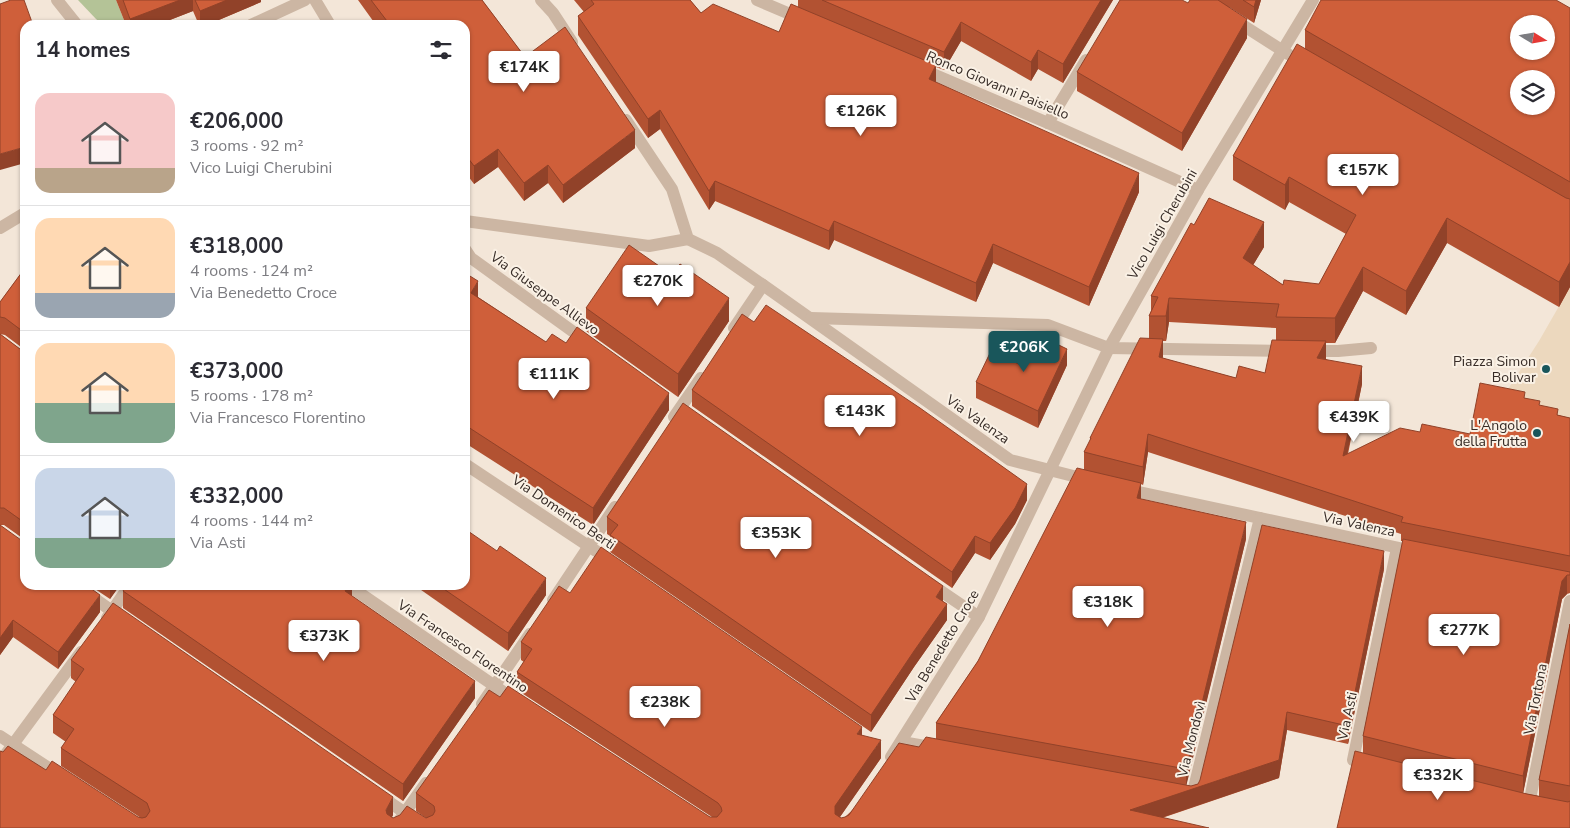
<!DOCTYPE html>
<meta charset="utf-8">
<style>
:root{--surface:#fff;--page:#f2f2f3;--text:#2b2b33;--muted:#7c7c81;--line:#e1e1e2;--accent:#19565b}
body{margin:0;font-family:"Nunito Sans",sans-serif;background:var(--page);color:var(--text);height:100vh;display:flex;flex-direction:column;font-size:19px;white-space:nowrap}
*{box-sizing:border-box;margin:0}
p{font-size:16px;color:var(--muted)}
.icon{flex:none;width:28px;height:28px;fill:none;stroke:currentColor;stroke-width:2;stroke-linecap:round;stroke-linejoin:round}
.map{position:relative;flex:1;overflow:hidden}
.sheet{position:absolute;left:20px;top:20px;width:450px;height:570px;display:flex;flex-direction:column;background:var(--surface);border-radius:15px;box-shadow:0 1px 4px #0004}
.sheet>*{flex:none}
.needle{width:32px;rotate:101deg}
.buttons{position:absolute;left:1510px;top:15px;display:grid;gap:10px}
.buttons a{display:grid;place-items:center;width:45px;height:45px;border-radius:50%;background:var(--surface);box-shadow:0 1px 4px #0004;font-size:25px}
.price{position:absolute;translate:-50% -42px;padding:0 11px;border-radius:5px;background:#fff;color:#222;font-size:16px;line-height:32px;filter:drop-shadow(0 1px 2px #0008)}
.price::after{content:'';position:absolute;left:50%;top:30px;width:15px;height:11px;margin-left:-8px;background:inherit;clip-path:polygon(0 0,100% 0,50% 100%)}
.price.on{background:var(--accent);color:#fff}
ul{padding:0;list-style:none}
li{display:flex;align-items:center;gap:15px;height:125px;padding:0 15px}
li+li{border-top:1px solid var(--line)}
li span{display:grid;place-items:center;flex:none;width:140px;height:100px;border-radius:15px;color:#555}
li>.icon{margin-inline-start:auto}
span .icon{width:60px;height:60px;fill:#fffc;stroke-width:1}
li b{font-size:21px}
h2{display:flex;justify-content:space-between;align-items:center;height:60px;padding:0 15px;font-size:21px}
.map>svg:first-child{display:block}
</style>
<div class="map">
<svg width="1570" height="828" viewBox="0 0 1570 828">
<rect width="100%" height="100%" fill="#f3e6d8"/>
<path fill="#b4c397" d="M78 0H116L126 25H104L96 19Z"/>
<path fill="#ecd8be" d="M1570 287V436L1503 397 1539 341Z"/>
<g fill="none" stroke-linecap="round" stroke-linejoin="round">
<g stroke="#ccb6a3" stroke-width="12">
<path d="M57 0 77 25"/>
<path d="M315 0 330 25"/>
<path d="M541 0 553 13 572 42"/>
<path d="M757 0 804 20"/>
<path d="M1233 19 1288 54"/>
<path d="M251 25 305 0"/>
<path d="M921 69 1048 123 1198 190"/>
<path d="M626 120 672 189 688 239 717 253 763 285 1010 460 1089 480"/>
<path d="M1048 123 1086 60"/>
<path d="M465 221 649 246 688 239"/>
<path d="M0 228 25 213"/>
<path d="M465 249 471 258 586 341"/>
<path d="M811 318 1048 325 1109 348 1287 351"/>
<path d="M734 328 763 285"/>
<path d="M1309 351H1338L1371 348"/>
<path d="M674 417 701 378"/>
<path d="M465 464 596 551"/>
<path d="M1125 489 1418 552"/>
<path d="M929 583 979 617"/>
<path d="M75 585 122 618"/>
<path d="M348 585 502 691"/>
<path d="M553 600 615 507"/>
<path d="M107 618 130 585"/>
<path d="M482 704 530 634"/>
<path d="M0 736 61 776"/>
<path d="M902 742 936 748"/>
<path d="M891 757 979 617 1109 348 1198 190 1313 0"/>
<path d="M0 762 81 652"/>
<path d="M1364 763 1353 760 1397 548"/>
<path d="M379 795 427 828"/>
<path d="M1189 796H1192L1260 518"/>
<path d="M1529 804 1570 601"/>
<path d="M394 828 426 783"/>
</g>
</g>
<g fill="#b25232" fill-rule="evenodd">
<path d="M116 0H261V2L207 25H199L193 11 157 25H126Z"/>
<path d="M358 0H482L525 57 635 148 563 203 548 183 524 201 498 167 474 184 465 172V25H376Z"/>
<path d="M574 0H690L701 13 779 32 798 7V0H1113L1063 83 1038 69 1031 81 961 41 944 70 936 67V83L1139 192 1089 306 993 263 976 302 834 240 829 250 715 201 709 210 660 129 648 138 578 35V16L584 12Z"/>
<path d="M1190 0H1261L1254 23 1229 7 1247 38 1182 151 1077 91V72L1188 3Z"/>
<path d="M1570 8V287L1559 307 1447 243 1406 315 1363 291 1335 343H1326V359L1362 384 1348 454 1420 432 1470 434 1525 398 1558 415 1570 418V593L1567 594 1562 599 1523 793 1539 796V780L1570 624V828L1363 753V736L1403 541H1401V534L1148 452 1143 485 1141 484V499L1246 539 1186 785 1191 786 1198 784 1384 569 1348 744 1287 730 1279 778 1162 818 0 828 46 770 138 817 141 818 61 766V748L66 742 53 733V715L76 682 71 678V660L393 815 392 817 393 818H426L416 811V793L500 697 710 817H712L517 690V672L524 662 521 660V642L570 593 862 736 881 758 840 817 841 818 845 817 919 747 936 739V723L978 661 1084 470V452L1090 441V438L1149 339V316L1151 311V296L1194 225 1264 247 1253 265 1283 285 1319 284 1346 234 1289 202 1285 210 1233 180V156L1305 48V30ZM1169 322 1276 328V340L1265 373 1236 378 1162 358 1163 341H1166Z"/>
<path d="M25 268V540L4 525H0V302ZM0 334 5 335 25 350 20 349Z"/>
<path d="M465 273 478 297 546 342 669 410 593 525 465 443Z"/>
<path d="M672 275 729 321 678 397 586 331V308Z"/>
<path d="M754 322 1027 500 1015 524 990 560 975 553 952 588 692 406V390Z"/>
<path d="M1021 365H1067L1038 428 976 398V382Z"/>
<path d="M607 517 943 602 947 620 914 667 871 732 610 552V536L607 534Z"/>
<path d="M0 525 100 612 58 669 13 637 0 655Z"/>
<path d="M89 585H120L110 599Z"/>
<path d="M352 585V596L475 698 403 801 123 608V591Z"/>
<path d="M414 585H465L546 595 508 651Z"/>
</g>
<g fill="#914229">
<path d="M180 0H193V11L157 25H130V19Z"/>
<path d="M227 0H261V2L207 25H200V11Z"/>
<path d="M1101 0H1113L1063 83V64Z"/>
<path d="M1256 0H1261L1254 23V7Z"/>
<path d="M1247 19V38L1182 151V133Z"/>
<path d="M961 22V41L944 70V52Z"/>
<path d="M1038 50V69L1031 81V62Z"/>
<path d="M936 65V85L929 79Z"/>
<path d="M660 110V129L648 138V119Z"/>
<path d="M635 130V148L563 203V185Z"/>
<path d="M25 147V163L0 170V154Z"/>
<path d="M498 149V167L474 184V166Z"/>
<path d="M548 165V183L524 201V183Z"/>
<path d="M1139 173V192L1089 306V287Z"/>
<path d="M1289 177V202L1285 210V185Z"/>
<path d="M715 181V201L709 210V191Z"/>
<path d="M1447 218V243L1406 315V291Z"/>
<path d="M834 221V240L829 250V231Z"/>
<path d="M1264 222V247L1243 282V258Z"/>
<path d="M993 244V263L976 302V283Z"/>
<path d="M1570 262V287L1559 307V282Z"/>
<path d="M1363 267V291L1335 343V318Z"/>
<path d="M478 281V299L471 293Z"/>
<path d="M729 298V321L678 397V374Z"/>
<path d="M1169 298V322L1166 341V316Z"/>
<path d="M1163 339V357L1159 375V357Z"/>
<path d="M1326 341V359L1317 358Z"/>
<path d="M1067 349V365L1038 428V411Z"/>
<path d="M1362 366V384L1343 474V456Z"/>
<path d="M669 393V410L593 525V508Z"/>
<path d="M1148 434V452L1143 485V467Z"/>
<path d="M1141 483V501L1137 498Z"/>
<path d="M1027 484V500L1015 524 990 560V543Z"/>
<path d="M1246 522V539L1186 787V769Z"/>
<path d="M975 536V553L952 588V572Z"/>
<path d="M1384 551V569L1348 744V726Z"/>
<path d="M1567 575V594L1562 599 1523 794V776L1562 581Z"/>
<path d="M546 578V595L508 651V633Z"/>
<path d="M110 585H120L110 599Z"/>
<path d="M349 585H352V598L345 591Z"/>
<path d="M943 586V602L936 597Z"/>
<path d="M100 595V612L58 669V652Z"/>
<path d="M947 604V620L914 667 871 732V715L914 651Z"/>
<path d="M13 620V637L0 655V638Z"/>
<path d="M475 681V698L403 801V784Z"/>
<path d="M1287 712V730L1279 778 1131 828 1130 810 1279 760Z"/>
<path d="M862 727V745L857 734Z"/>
<path d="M881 740V758L835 824V806Z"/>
<path d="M393 797V815L386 828V810Z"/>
</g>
<g fill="#cf5f3a" stroke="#914229" fill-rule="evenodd">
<path d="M11 0H24L33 25H25V147L0 154V4Z"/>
<path d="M123 0H180L130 19Z"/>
<path d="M195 0H227L200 11Z"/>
<path d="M371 0H482L525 57 565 27 635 130 563 185 548 165 524 183 498 149 474 166 465 154V25H390Z"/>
<path d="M591 0H690L701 13 713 4 779 32 791 4 936 65 929 79 1139 173 1089 287 993 244 976 283 834 221 829 231 715 181 709 191 660 110 648 119 578 16 594 4Z"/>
<path d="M822 0H1101L1063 64 1038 50 1031 62 961 22 944 52Z"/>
<path d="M1120 0H1182L1188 3 1190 0H1218L1247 19 1182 133 1077 72Z"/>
<path d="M1243 0H1256L1254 7Z"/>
<path d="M1321 0H1556L1570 8V182L1305 30ZM1519 24H1546V51H1519ZM1519 79H1546V106H1519Z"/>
<path d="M1297 44 1566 198 1570 199V262L1559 282 1447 218 1406 291 1363 267 1335 318 1276 317 1279 304 1169 298 1166 316H1149L1158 297 1151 296 1191 223 1194 225 1209 198 1264 222 1243 258 1283 285 1284 280 1319 284 1356 215 1289 177 1285 185 1233 156Z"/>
<path d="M629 245 672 275 680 264 729 298 678 374 586 308Z"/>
<path d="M25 268V333L5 318 0 317V302Z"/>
<path d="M465 273 478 281 471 293 546 342 552 334 566 343 577 327 669 393 593 508 465 425Z"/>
<path d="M766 305 920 408 1027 484 1015 508 990 543 975 536 952 572 692 390 742 314 754 322Z"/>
<path d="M0 334 20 349 25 350V523L4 508H0Z"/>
<path d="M1036 334 1067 349 1038 411 976 382 991 351 1021 365Z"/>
<path d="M1140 338 1163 339 1159 357 1236 378 1239 366 1265 373 1272 340 1326 341 1317 358 1362 366 1343 456 1400 428 1420 432 1422 424 1470 434 1480 383 1525 392 1524 398 1540 401 1539 405 1558 409 1557 415 1570 418V556L1401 522 1403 517 1148 434 1143 467 1084 452 1091 438H1090Z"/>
<path d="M683 403 943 586 936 597 947 604 914 651 871 715 610 535 618 525 607 517Z"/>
<path d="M1077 468 1141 483 1137 498 1246 522 1186 769 936 723 978 661Z"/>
<path d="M0 525 21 540 25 541V585H86L100 595 58 652 13 620 0 638Z"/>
<path d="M1262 525 1384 551 1348 726 1287 712 1279 760 1130 810 1209 828H0V751L3 752 8 746 46 770 52 761 138 817 142 818 146 817 150 811 147 803 61 748 74 729 53 715 84 669 71 660 113 603 393 797 386 810 387 814 393 818 400 815 407 806 426 818 433 815 435 811 434 806 416 793 489 690 500 697 508 686 710 817H717L722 811 721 807 718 803 517 672 532 649 521 642 559 586 570 593 601 547 862 727 857 734 881 740 835 806V814L841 818 845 817 849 815 899 743 919 747 926 737 1191 786 1198 784 1200 780Z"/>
<path d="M465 529 497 551 500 546 546 578 508 633 438 585H465Z"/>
<path d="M1403 539 1570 572V575H1567L1562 581 1523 776 1363 736Z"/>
<path d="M127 585H349L345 591 475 681 403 784 123 591Z"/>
<path d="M1570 624V786L1539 780Z"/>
<path d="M1355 751 1527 794 1568 802 1570 801V828H1337Z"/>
</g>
<g fill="#19565b" stroke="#faf1e5" stroke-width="2">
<circle cx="1546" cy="369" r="5"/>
<circle cx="1537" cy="433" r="5"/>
</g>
<g text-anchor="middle" stroke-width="4" stroke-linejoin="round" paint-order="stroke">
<g font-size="14" fill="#362b26" stroke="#faf1e5">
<text transform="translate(998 85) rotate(23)" y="5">Ronco Giovanni Paisiello</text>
<text transform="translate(1162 224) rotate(-60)" y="5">Vico Luigi Cherubini</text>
<text transform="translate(545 293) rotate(36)" y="5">Via Giuseppe Allievo</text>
<text transform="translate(978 419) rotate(35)" y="5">Via Valenza</text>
<text transform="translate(564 512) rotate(34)" y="5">Via Domenico Berti</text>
<text transform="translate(1359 524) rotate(12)" y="5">Via Valenza</text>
<text transform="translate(463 646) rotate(34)" y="5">Via Francesco Florentino</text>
<text transform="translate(942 646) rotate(-59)" y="5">Via Benedetto Croce</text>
<text transform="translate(1535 699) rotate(-79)" y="5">Via Tortona</text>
<text transform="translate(1347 716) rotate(-78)" y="5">Via Asti</text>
<text transform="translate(1191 739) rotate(-76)" y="5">Via Mondovì</text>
</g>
<g font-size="14" fill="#362b26" stroke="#faf1e5" text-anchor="end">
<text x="1536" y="366">Piazza Simon<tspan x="1536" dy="16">Bolivar</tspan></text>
<text x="1527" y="430">L'Angolo<tspan x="1527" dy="16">della Frutta</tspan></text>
</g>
</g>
</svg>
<div class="buttons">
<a><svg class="needle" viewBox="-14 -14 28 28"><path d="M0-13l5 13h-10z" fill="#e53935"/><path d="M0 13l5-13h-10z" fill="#7c7c81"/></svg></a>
<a><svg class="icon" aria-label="layers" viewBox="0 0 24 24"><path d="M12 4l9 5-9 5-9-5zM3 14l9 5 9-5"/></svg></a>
</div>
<b class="price" style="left:524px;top:93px">€174K</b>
<b class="price" style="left:861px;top:137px">€126K</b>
<b class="price" style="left:1363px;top:196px">€157K</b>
<b class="price" style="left:658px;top:307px">€270K</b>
<b class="price on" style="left:1024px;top:373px">€206K</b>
<b class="price" style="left:554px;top:400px">€111K</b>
<b class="price" style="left:860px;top:437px">€143K</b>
<b class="price" style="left:1354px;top:443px">€439K</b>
<b class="price" style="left:776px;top:559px">€353K</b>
<b class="price" style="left:1108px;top:628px">€318K</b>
<b class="price" style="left:1464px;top:656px">€277K</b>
<b class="price" style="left:324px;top:662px">€373K</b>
<b class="price" style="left:665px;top:728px">€238K</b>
<b class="price" style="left:1438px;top:801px">€332K</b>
<section class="sheet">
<h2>14 homes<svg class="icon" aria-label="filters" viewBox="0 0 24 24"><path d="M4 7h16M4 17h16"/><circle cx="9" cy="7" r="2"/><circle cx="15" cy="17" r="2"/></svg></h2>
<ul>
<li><span style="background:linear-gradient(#f6c9c9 75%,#b9a48a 0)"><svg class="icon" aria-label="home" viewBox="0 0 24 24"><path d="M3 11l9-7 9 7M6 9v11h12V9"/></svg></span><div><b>€206,000</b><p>3 rooms · 92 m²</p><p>Vico Luigi Cherubini</p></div></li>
<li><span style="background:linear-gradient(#ffd9b3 75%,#9aa5b1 0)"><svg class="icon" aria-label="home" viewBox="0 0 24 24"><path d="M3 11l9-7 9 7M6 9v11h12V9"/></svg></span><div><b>€318,000</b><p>4 rooms · 124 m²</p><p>Via Benedetto Croce</p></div></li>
<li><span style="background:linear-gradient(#ffd9b3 60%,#7fa58c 0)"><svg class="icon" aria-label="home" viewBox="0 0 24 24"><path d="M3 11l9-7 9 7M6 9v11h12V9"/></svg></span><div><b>€373,000</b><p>5 rooms · 178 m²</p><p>Via Francesco Florentino</p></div></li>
<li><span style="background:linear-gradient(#c9d6e8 70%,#7fa58c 0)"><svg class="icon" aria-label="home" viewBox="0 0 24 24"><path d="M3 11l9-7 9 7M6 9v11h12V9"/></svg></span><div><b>€332,000</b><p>4 rooms · 144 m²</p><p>Via Asti</p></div></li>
</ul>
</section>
</div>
